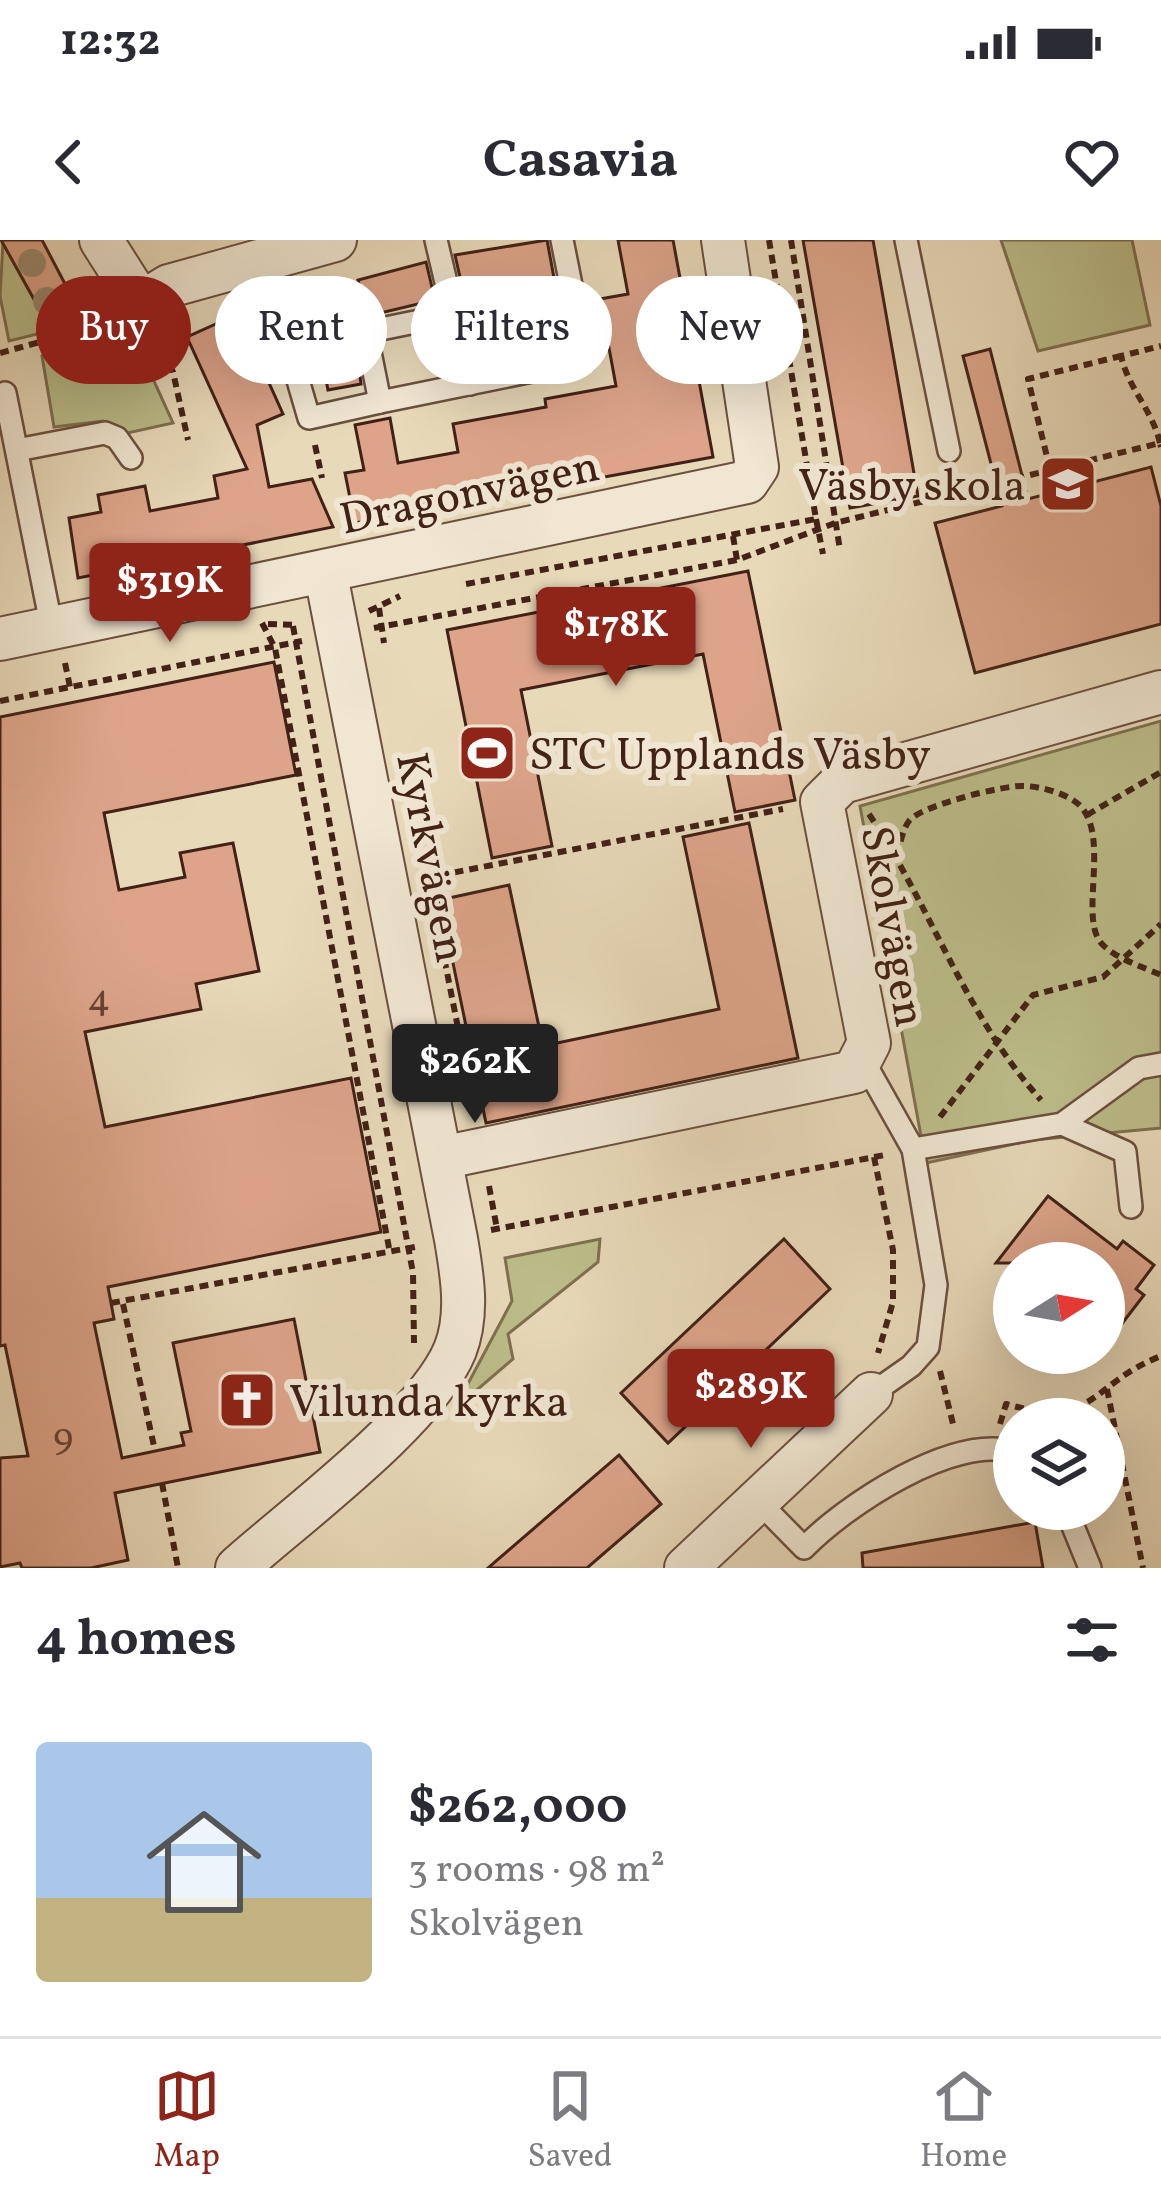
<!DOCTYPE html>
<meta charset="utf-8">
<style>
:root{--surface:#fff;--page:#f2f2f3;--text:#2b2b33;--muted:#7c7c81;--line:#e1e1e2;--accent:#8f2418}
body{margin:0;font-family:Vollkorn,serif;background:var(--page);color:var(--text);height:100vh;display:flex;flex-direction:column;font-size:45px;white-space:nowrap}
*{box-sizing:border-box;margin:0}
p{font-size:39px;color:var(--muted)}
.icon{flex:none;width:66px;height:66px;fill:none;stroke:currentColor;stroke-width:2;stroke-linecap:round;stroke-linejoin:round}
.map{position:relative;height:1328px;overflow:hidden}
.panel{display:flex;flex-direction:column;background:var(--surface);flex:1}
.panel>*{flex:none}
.top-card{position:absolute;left:36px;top:36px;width:1089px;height:108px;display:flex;gap:24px}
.needle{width:78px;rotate:79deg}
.fabs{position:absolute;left:993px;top:1002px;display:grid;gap:24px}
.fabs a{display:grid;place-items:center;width:132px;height:132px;border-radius:50%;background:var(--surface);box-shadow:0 12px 48px #0002;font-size:60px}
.price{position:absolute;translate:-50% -102px;padding:0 27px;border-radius:12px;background:var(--accent);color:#fff;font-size:39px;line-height:78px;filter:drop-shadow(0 3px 6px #0008)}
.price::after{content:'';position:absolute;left:50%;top:72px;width:36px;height:27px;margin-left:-18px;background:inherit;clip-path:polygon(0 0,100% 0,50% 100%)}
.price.selected{background:#222;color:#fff}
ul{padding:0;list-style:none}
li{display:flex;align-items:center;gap:36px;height:300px;padding:0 36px}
li span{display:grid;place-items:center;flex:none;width:336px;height:240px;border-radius:12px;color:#555}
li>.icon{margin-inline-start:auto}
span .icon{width:144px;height:144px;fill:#fffc;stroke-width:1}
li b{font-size:51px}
h2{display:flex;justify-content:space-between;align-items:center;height:144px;padding:0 36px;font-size:51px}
.chip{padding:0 42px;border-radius:54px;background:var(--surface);box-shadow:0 12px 48px #0002;font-size:42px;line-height:108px}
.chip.selected{background:var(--accent);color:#fff}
.status{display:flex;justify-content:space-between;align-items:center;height:84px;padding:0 60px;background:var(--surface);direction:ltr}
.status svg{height:33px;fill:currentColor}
header{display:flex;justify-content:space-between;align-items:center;height:156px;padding:0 36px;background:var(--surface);font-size:54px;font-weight:700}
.dock{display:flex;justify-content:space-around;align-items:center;height:168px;border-top:3px solid var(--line);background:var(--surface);font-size:33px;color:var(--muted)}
.dock a{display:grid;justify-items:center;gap:6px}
.dock .selected{color:var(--accent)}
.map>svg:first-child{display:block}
</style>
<div class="status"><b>12:32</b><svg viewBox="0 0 49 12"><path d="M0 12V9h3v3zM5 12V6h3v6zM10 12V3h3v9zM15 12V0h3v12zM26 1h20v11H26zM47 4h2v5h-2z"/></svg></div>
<header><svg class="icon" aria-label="back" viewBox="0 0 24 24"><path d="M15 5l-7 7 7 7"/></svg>Casavia<svg class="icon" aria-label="heart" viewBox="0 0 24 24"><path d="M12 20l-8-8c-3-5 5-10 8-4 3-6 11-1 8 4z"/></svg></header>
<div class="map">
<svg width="1161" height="1328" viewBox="0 0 1161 1328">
<rect width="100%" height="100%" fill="#e8d9b9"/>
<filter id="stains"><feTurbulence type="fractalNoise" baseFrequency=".00167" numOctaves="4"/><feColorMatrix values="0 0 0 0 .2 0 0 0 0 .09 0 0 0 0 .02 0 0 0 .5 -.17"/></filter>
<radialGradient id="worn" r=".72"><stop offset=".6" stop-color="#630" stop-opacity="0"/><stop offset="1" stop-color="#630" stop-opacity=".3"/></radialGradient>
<g fill="#bcbe8b" stroke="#7f7050" stroke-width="3">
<path d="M1001 0H1132L1150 85 1038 111Z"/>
<path d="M3 3 44 78 52 75 58 89 9 101 0 56Z"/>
<path d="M134 97 173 183 123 194 103 181 54 187 42 116Z"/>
<path d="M1161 481V888L1033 900 926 923 860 566Z"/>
<path d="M600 999 598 1022 508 1094 513 1119 464 1161 463 1153 512 1061 505 1018Z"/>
</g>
<g fill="#dda48a" stroke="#422216" stroke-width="3">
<path d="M1 0H42L75 63 45 79Z"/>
<path d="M547 0 554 38 464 55 455 15Z"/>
<path d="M618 0H673L713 217 355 283 345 233 364 230 355 185 390 178 398 223 458 212 453 184 546 167 545 159 616 146 600 59 628 54Z"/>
<path d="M803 0H873L918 256 850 268Z"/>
<path d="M426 22 435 60 368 76 358 40Z"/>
<path d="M351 66 361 144 328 150 313 74Z"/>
<path d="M238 74 283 174 257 185 269 247 312 239 333 287 78 338 69 278 101 272 98 255 145 246 150 271 218 258 214 236 247 229 187 97Z"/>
<path d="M990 109 1028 259 1151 227 1161 266V384L975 433 935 283 1002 266 963 116Z"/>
<path d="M748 331 795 560 735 572 703 414 521 450 552 606 492 618 447 390Z"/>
<path d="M274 422 296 535 104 573 119 650 185 637 180 613 233 603 259 731 196 744 201 769 85 792 105 887 351 838 381 992 108 1047 114 1079 94 1083 122 1218 184 1205 181 1193 191 1191 173 1103 294 1079 320 1212 115 1253 128 1320 91 1328H22L20 1323 0 1327V1218L28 1216 5 1105 0 1106V477Z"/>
<path d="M749 583 798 818 486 883 440 660 509 645 543 806 719 769 683 597Z"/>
<path d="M1048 956 1117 1009 1123 1001 1154 1025 1136 1049 1144 1055 1104 1107V1023H996Z"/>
<path d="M784 999 830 1049 668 1203 621 1153Z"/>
<path d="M619 1215 661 1264 587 1328H488Z"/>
<path d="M1035 1282 1043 1328H863L862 1313Z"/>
</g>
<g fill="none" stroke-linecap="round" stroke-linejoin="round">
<g stroke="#6c503f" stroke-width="26">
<g id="service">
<path d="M436 0 470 144"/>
<path d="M562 0 586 120 380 162 366 92 572 50"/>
<path d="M906 0 949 211"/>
<path d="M263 20 309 178 380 162"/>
<path d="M5 153 52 389"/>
<path d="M17 210 105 193 117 198 131 218"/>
<path d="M864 822 913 909 936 1045 928 1107 911 1126 871 1154"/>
<path d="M1062 884 1125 912 1131 967"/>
<path d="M913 909 1062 884 1139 828 1161 824"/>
<path d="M756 1259 804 1308C846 1265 953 1194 1014 1212"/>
<path d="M1066 1269 1090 1328"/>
</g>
</g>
<g stroke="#6c503f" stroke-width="46">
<g id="minor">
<path d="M101 0 141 63 169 46 335 0"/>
<path d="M0 399 747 242 757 227 723 0"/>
<path d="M441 918 854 832 869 803 822 562 842 542 1161 452"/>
<path d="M237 1328C296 1275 426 1180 455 1110 469 1074 462 1035 456 999L326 335"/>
<path d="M686 1328 871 1154"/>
</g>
</g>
<g stroke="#422216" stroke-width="6" stroke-dasharray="9 6" stroke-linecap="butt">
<path d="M791 0 840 310"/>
<path d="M157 97 173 132 188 200"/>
<path d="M0 113 112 82"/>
<path d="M1160 203C1152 169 1129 150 1121 116L1161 106"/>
<path d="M315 205 322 238"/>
<path d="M1050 229 1028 139 1121 116"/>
<path d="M816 279 823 314"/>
<path d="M733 296 737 320"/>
<path d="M466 344 816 279 769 0"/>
<path d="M379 368 384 403"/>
<path d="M369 371 400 356"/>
<path d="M262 383 275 408 390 1013"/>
<path d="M268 384 297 385"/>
<path d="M293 386 413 1033 414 1103"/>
<path d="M374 388 737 320 835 283 1160 203 1161 207"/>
<path d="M65 423 70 447"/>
<path d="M0 461 302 401"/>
<path d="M869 574C931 667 966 777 1041 860"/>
<path d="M1087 575 1161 532"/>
<path d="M897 616C900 606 902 590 909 581 919 566 1004 545 1023 546 1041 546 1073 555 1083 569 1109 604 1078 682 1103 705 1117 719 1143 727 1161 735"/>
<path d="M427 631 475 874"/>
<path d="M425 638 783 569"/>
<path d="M940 877 1033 755 1103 737 1161 684"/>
<path d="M874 917 893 1010V1062L878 1113"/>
<path d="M489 946 497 989"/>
<path d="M491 990 885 915"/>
<path d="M111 1063 420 1006"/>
<path d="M123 1064 155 1211"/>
<path d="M940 1131 954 1188"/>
<path d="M1107 1149 1143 1328"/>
<path d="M1000 1184 1006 1164C1096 1190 1089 1144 1161 1116"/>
<path d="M162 1243 178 1328"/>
</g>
<use href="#service" stroke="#f0e6d2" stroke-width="21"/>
<use href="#minor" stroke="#f0e6d2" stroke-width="42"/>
</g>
<g fill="#9d8a6f">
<circle cx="32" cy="23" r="14"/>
<circle cx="47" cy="61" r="14"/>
</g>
<defs>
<g id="school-square" transform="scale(3)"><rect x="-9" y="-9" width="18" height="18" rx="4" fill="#8f2418" stroke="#f0e6d2"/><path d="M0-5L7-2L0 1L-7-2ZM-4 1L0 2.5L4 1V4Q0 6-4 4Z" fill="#fff"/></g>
<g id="stadium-square" transform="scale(3)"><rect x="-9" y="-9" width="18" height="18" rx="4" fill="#8f2418" stroke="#f0e6d2"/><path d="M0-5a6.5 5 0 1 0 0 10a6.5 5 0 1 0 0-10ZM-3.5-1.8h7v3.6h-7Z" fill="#fff"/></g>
<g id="church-square" transform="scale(3)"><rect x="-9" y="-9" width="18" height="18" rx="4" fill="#8f2418" stroke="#f0e6d2"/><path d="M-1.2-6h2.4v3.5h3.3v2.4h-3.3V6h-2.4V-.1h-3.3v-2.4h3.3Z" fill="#fff"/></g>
</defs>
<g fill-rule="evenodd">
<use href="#school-square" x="1068" y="244"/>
<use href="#stadium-square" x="487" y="513"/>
<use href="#church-square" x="247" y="1160"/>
</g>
<g text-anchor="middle" stroke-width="12" stroke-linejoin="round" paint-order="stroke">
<g font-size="39" fill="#694233">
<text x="99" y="770">4</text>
<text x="63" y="1209">9</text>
</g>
<g font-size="45" fill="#422216" stroke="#f0e6d2" text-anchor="start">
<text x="1026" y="260" text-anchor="end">Väsby skola</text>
<text x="529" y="529">STC Upplands Väsby</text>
<text x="289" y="1176">Vilunda kyrka</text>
</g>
<g font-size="45" fill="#422216" stroke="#f0e6d2">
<text transform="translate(469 251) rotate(-12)" y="16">Dragonvägen</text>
<text transform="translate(433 617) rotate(79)" y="16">Kyrkvägen</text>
<text transform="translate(895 686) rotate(80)" y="16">Skolvägen</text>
</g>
</g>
<rect width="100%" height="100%" filter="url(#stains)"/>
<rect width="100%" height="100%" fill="url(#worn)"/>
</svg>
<div class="fabs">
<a><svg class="needle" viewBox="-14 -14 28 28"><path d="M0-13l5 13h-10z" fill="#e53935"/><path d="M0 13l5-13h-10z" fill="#7c7c81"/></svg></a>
<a><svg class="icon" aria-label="layers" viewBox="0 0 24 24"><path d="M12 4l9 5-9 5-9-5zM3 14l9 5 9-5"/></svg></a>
</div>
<b class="price" style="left:170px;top:405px">$319K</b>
<b class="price" style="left:616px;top:449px">$178K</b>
<b class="price selected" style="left:475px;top:886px">$262K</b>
<b class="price" style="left:751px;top:1211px">$289K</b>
<div class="top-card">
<a class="chip selected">Buy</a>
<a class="chip">Rent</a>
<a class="chip">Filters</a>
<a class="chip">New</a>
</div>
</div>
<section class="panel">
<h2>4 homes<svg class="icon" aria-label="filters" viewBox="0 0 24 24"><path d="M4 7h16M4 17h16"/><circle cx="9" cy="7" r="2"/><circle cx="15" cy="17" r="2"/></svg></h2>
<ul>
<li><span style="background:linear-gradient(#a9c7e8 65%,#c2b280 0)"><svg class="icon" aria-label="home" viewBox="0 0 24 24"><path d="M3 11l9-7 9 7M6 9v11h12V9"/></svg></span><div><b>$262,000</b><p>3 rooms · 98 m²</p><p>Skolvägen</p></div></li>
</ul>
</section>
<nav class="dock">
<a class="selected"><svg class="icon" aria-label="map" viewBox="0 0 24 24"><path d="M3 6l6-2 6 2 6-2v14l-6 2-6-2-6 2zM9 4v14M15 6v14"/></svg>Map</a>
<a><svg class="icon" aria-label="saved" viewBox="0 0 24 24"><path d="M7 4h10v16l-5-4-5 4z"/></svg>Saved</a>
<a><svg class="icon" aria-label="home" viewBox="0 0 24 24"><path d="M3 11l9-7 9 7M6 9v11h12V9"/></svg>Home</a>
</nav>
